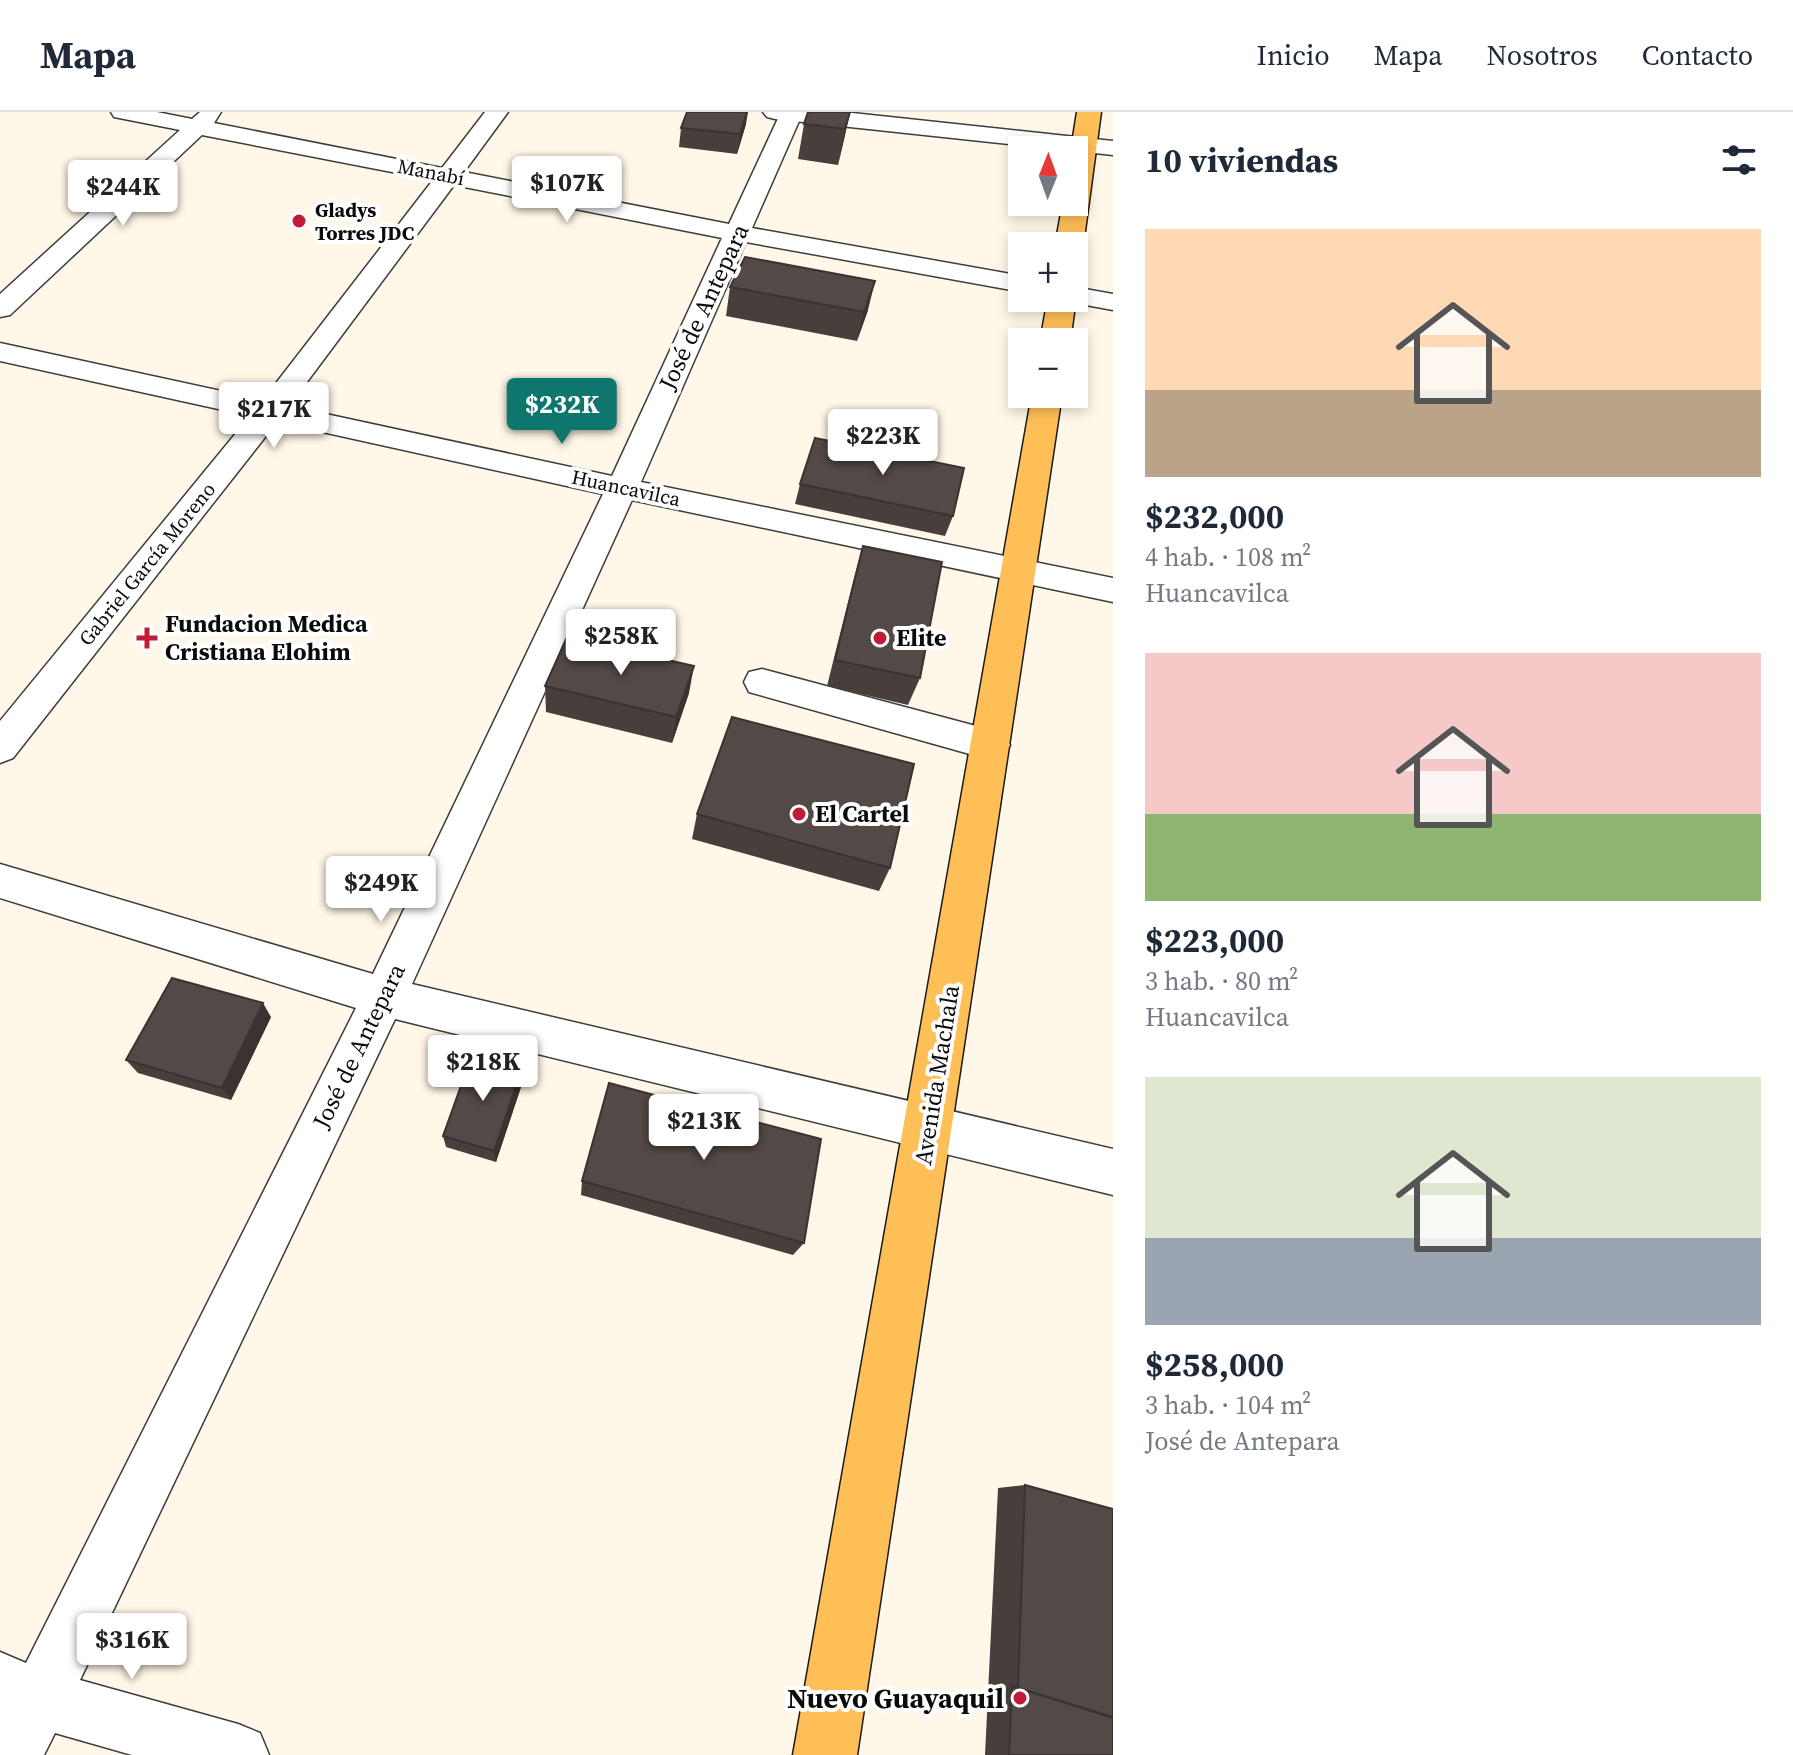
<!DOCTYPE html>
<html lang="es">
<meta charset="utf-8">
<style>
:root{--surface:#fff;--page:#f6f6f7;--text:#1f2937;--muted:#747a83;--line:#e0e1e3;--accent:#0f766e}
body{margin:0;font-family:"Source Serif 4",serif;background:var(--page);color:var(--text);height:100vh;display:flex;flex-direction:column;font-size:30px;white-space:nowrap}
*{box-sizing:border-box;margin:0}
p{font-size:26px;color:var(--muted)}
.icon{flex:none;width:44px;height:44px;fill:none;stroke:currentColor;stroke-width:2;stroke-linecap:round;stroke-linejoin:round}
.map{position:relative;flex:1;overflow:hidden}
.drawer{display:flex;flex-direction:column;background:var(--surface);width:680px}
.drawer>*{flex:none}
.needle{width:52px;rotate:1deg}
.controls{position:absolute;left:1008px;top:24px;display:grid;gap:16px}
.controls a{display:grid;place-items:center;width:80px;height:80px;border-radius:0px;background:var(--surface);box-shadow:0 4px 12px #0003;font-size:40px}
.price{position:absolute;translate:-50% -68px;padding:0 18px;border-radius:8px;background:#fff;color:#222;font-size:26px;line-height:52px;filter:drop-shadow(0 2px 4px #0008)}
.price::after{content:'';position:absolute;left:50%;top:48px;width:24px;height:18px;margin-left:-12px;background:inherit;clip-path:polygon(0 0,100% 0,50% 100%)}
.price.active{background:var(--accent);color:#fff}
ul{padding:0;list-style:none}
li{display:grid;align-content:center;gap:16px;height:424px;padding:0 32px}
li span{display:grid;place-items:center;height:248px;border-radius:0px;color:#555}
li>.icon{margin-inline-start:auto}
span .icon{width:144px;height:144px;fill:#fffc;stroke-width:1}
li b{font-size:34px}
h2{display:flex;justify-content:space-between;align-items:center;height:96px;padding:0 32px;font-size:34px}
header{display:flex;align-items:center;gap:48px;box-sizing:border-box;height:112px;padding:0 40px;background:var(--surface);border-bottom:2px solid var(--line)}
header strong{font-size:38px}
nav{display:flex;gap:44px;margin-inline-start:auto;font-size:28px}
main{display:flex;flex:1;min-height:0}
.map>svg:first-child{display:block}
</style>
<header>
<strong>Mapa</strong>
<nav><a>Inicio</a><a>Mapa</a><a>Nosotros</a><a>Contacto</a></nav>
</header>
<main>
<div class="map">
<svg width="1113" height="1643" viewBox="0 0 1113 1643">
<rect width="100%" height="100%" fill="#fff7e7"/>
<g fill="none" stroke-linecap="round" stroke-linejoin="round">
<g stroke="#3d3d3d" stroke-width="3">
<g id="minor">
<path d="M111 0H157L192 7 200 0H221L214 11 442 56 485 0H508L464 60 729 112 781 0H803L752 116 1022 164V180L746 130 641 370 1113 466V490L632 388 412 872 1113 1037V1083L395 907 80 1568 238 1612 260 1621 269 1643H132L55 1621 44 1643H0V1540L26 1551 356 896 0 786V752L373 862 603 382 277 310 13 646 0 651V609L250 304 0 249V231L263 288 433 68 202 23 10 203 0 205V182L180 18 114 5ZM454 73 722 126 612 364 289 294Z"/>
<path d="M1074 175 1113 182V198L1064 189 1063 186H1074Z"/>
<path d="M762 557 991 618 1004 623 1010 633 1004 643 991 648 749 580 744 570 749 560Z"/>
</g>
</g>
<g stroke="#3d3d3d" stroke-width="3">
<path id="tertiary" d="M763 0H843L1113 29V43L775 7 767 5Z"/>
</g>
<g stroke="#1b1b1b" stroke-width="3">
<g id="primary">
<path d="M1077 0H1101L1083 134 1074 141V134H1055L1063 90H1074V38H1071Z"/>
<path d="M1074 183 1076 186 1070 230H1040L1048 186H1074Z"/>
<path d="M1032 282H1062L857 1643H793Z"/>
</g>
</g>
<use href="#minor" fill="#fff" fill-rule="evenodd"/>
<use href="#tertiary" fill="#fff" fill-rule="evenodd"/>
<use href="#primary" fill="#ffbf57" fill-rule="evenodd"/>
</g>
<g fill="#473f3c">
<path d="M850 0 838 53 798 47 804 12Z"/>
<path d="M746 12 737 42 679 35 681 16Z"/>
<path d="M730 175 868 198 857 229 726 204Z"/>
<path d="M800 372 953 404 945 424 795 392Z"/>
<path d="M863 434 920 566 908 593 827 574 855 462Z"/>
<path d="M545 574 689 581 672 631 546 600Z"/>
<path d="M697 702 890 756 879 779 692 727Z"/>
<path d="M271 905 231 988 138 961 126 948Z"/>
<path d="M523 969 496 1050 446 1035 443 1024Z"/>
<path d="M582 1069 804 1131 793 1143 581 1083Z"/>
<path d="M1025 1373 1113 1643H985L998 1376Z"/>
</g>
<g fill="#3a3331">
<path d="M747 0H748L746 12 737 42 740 22Z"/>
<path d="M850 0 844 28 838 53 845 17Z"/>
<path d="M875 169 868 198 857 229 864 200Z"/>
<path d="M694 554 689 581 672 631 676 605Z"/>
<path d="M263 891 271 905 231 988 222 976Z"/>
<path d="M522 956 523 969 496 1050 494 1039Z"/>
</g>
<g fill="#534946" stroke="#3a3331" stroke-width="2">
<path d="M687 0H747L740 22 681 16Z"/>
<path d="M808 0H850L845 17 804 12Z"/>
<path d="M745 145 875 169 864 200 730 175Z"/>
<path d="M815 326 964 356 953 404 800 372Z"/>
<path d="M863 434 942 450 920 566 835 548Z"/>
<path d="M567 525 694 554 676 605 545 574Z"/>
<path d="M732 605 914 652 890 756 697 702Z"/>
<path d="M172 866 263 891 222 976 126 948Z"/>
<path d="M472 943 522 956 494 1039 443 1024Z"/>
<path d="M609 971 821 1027 804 1131 582 1069Z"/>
<path d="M1025 1373 1113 1397V1605L1018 1576Z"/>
<path d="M1012 1574 1113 1606V1643H1009Z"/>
</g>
<g fill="#c01c3a" stroke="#fff" stroke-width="3">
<circle cx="299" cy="109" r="8"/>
<path d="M143 514h8v8h8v8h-8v8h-8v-8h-8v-8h8z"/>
<circle cx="880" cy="526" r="8"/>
<circle cx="799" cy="702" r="8"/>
<circle cx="1020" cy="1586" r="8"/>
</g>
<g text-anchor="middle" stroke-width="8" stroke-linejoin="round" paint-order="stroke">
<g font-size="20" fill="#0a0a0a" stroke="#fff">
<text transform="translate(431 60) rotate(11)" y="7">Manabí</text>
<text transform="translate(626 376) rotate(12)" y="7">Huancavilca</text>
<text transform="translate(147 452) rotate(-51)" y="7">Gabriel García Moreno</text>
</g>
<g font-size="20" font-weight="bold" fill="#0a0a0a" stroke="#fff" text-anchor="start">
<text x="315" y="105">Gladys<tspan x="315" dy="23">Torres JDC</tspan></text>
</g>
<g font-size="24" fill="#0a0a0a" stroke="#fff">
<text transform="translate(704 195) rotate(-65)" y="8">José de Antepara</text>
<text transform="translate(359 934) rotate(-64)" y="8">José de Antepara</text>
<text transform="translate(937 963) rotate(-81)" y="8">Avenida Machala</text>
</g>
<g font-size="24" font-weight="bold" fill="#0a0a0a" stroke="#fff" text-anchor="start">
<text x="165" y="520">Fundacion Medica<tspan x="165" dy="28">Cristiana Elohim</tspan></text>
<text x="896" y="534">Elite</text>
<text x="815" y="710">El Cartel</text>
</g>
<g font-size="28" font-weight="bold" fill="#0a0a0a" stroke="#fff" text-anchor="end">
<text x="1004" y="1596">Nuevo Guayaquil</text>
</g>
</g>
</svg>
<div class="controls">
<a><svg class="needle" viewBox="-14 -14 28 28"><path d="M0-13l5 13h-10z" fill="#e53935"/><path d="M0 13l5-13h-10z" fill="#747a83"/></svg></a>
<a>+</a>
<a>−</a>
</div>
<b class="price" style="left:567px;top:112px">$107K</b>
<b class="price" style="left:123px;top:116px">$244K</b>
<b class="price active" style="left:562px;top:334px">$232K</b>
<b class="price" style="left:274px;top:338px">$217K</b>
<b class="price" style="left:883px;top:365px">$223K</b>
<b class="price" style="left:621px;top:565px">$258K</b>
<b class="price" style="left:381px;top:812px">$249K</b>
<b class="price" style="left:483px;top:991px">$218K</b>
<b class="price" style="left:704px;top:1050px">$213K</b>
<b class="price" style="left:132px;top:1569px">$316K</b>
</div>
<section class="drawer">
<h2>10 viviendas<svg class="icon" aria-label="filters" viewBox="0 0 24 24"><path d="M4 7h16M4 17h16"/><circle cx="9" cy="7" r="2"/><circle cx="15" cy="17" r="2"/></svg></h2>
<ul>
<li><span style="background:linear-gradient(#ffd9b3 65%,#b9a48a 0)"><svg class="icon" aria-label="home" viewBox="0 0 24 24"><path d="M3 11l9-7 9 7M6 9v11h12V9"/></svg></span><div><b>$232,000</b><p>4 hab. · 108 m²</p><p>Huancavilca</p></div></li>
<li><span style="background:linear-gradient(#f6c9c9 65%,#8fb573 0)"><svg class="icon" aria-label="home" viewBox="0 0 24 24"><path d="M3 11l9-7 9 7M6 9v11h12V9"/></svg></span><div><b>$223,000</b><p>3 hab. · 80 m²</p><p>Huancavilca</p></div></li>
<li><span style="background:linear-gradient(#dfe7d0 65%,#9aa5b1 0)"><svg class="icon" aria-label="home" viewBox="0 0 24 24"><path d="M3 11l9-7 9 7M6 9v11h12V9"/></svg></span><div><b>$258,000</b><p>3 hab. · 104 m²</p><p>José de Antepara</p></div></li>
</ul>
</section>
</main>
